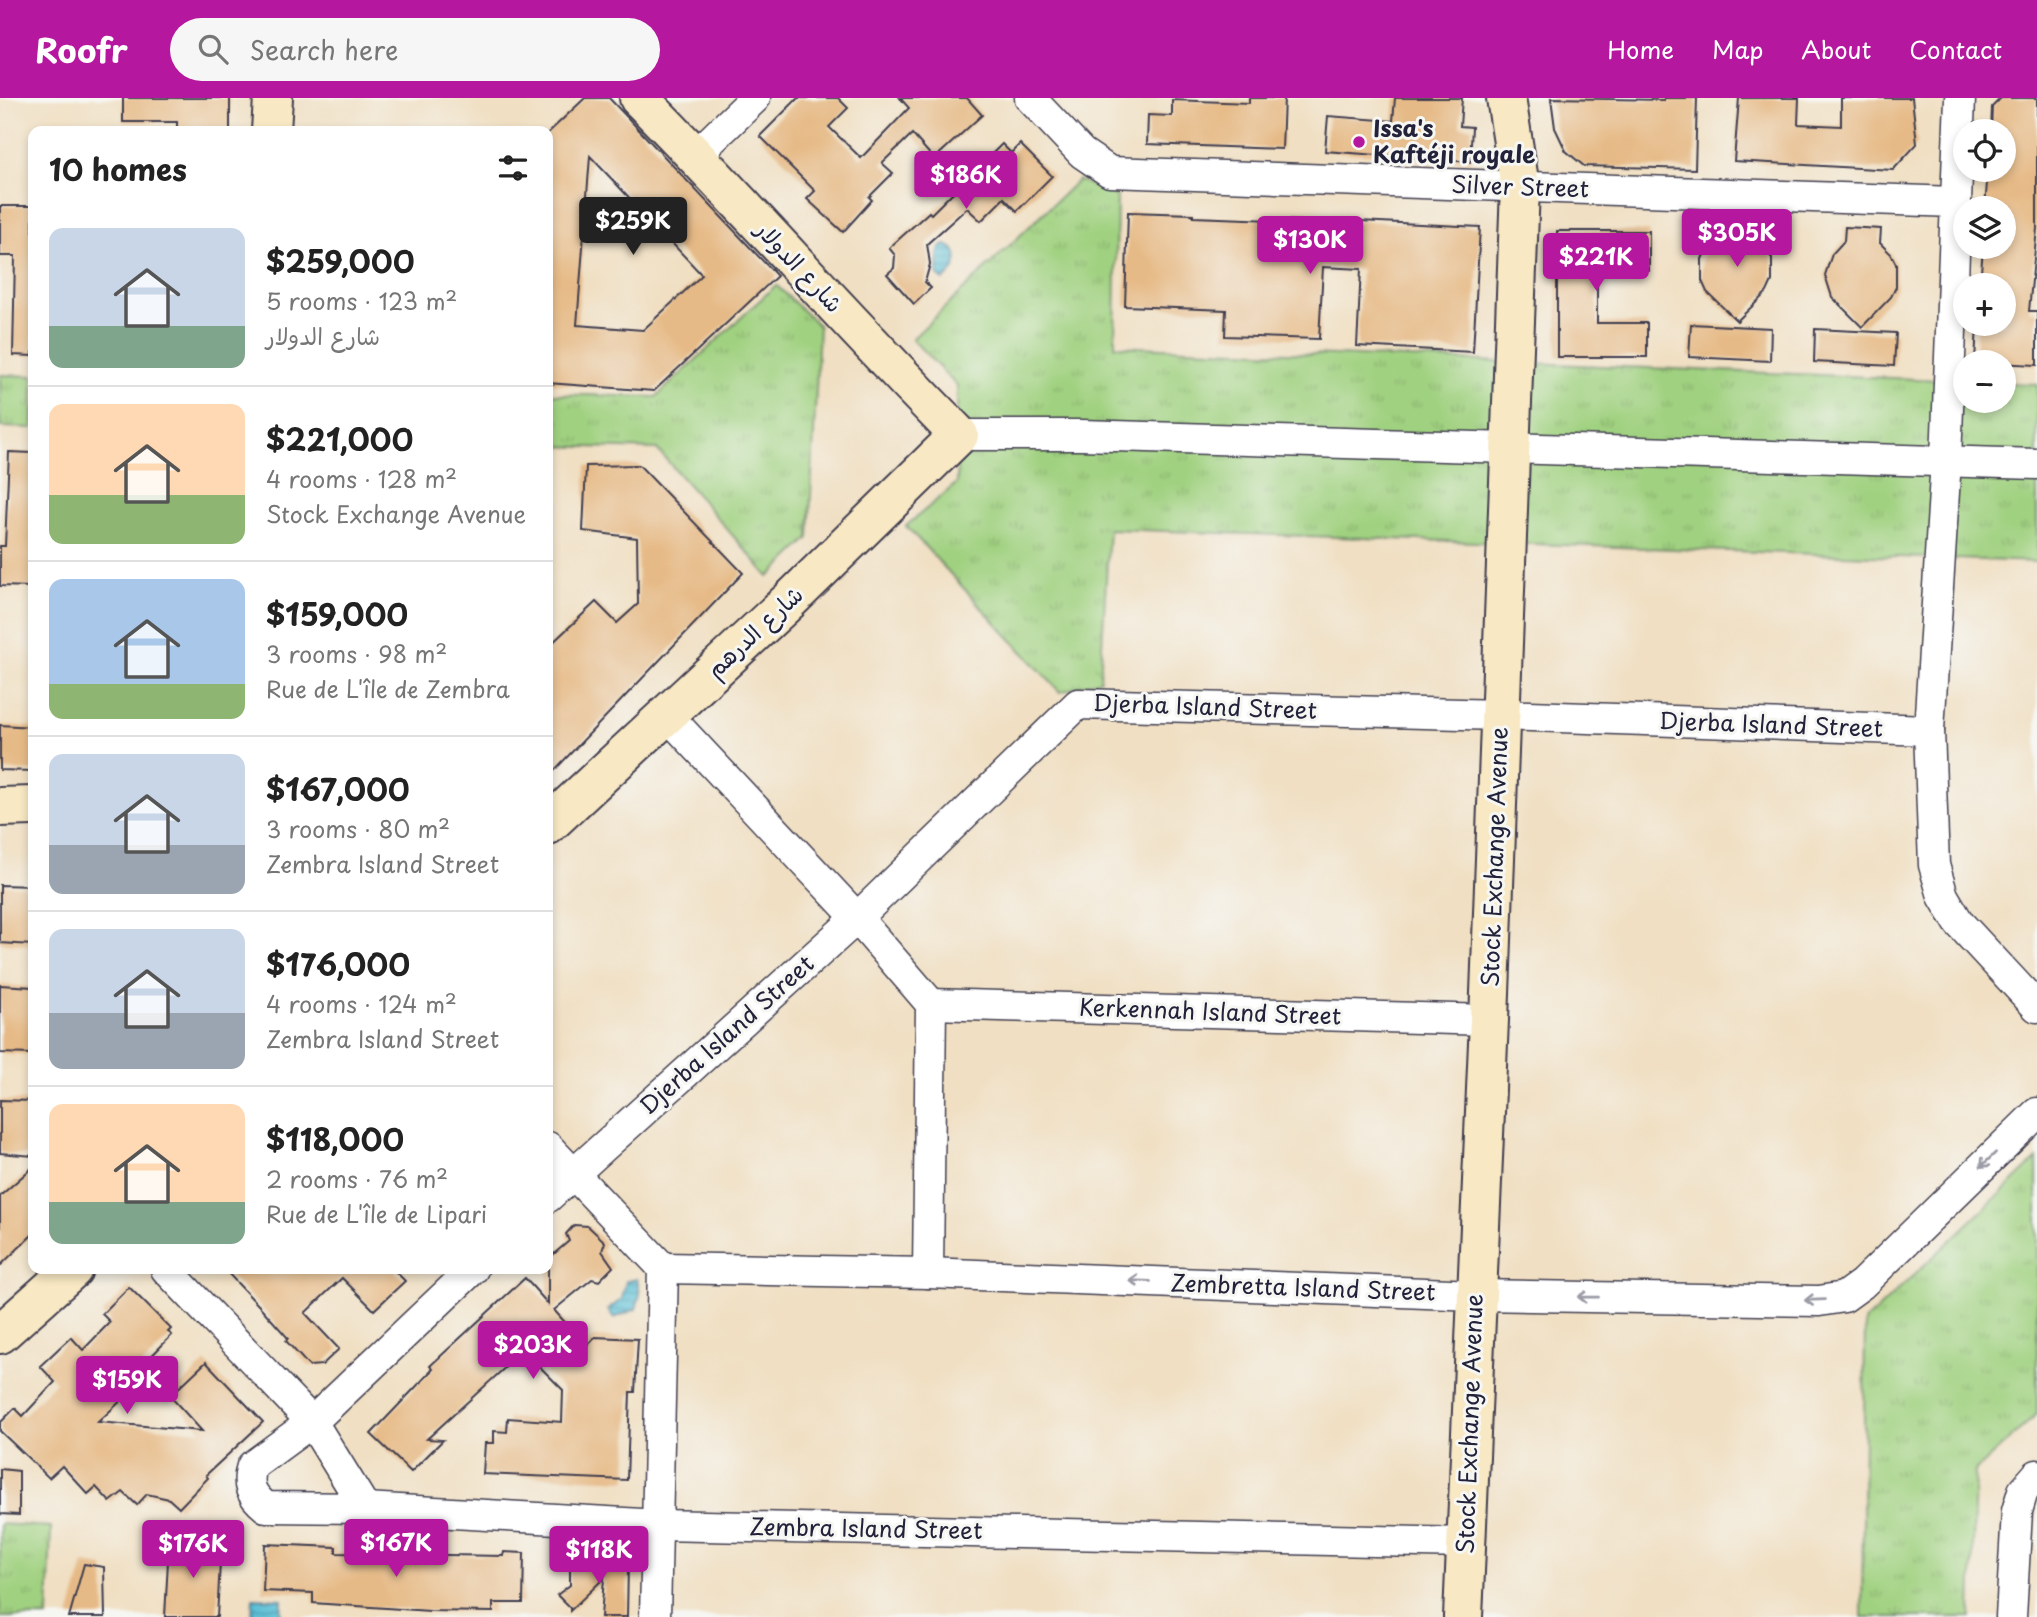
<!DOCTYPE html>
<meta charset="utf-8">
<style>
:root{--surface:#fff;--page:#f6f6f6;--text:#222;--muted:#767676;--line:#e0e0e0;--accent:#b5179e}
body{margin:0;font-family:"Playpen Sans","Playpen Sans Arabic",sans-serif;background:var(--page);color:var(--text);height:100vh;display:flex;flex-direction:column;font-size:26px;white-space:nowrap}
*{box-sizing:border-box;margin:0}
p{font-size:23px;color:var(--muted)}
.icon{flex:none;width:38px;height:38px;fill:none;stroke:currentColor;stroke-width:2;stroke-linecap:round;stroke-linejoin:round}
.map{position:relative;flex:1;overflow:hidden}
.side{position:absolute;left:28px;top:28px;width:525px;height:1148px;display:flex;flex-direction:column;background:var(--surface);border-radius:14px;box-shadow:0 4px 10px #0003}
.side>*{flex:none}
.tools{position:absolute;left:1953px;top:21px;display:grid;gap:14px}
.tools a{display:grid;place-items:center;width:63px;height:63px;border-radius:50%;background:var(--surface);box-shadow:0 4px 10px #0003;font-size:35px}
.price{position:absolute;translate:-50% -60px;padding:0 16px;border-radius:7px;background:var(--accent);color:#fff;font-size:23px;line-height:46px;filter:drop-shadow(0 2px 4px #0008)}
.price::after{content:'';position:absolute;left:50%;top:42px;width:21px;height:16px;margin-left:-10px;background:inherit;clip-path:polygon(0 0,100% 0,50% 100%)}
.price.on{background:#222;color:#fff}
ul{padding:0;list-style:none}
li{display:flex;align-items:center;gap:21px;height:175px;padding:0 21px}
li+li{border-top:2px solid var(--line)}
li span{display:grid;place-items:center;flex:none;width:196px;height:140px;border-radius:14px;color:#555}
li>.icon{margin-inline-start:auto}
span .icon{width:84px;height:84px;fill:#fffc;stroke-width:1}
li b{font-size:30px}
h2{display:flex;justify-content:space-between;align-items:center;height:84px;padding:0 21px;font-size:30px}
header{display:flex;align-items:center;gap:42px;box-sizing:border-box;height:98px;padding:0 35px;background:var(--accent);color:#fff}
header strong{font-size:33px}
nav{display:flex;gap:38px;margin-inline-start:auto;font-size:24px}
.search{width:490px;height:63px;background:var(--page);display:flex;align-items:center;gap:18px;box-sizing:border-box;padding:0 24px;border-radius:38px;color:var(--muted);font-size:26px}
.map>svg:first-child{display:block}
</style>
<header>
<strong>Roofr</strong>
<div class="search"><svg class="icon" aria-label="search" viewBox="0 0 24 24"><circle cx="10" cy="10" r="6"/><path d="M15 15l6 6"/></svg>Search here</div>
<nav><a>Home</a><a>Map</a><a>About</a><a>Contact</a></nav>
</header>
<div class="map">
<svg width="2037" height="1519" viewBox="0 0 2037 1519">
<defs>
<pattern id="grass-tufts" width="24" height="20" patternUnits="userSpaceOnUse" patternTransform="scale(1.75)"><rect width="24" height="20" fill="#a0d180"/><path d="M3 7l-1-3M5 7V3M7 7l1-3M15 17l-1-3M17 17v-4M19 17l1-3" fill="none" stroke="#8ab370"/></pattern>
<pattern id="water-rules" width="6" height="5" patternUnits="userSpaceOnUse" patternTransform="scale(1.75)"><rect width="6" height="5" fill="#58bfd6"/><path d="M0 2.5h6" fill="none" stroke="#489baf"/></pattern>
</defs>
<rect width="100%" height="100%" fill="#f6f6f2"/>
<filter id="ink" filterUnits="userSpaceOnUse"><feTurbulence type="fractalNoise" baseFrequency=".0143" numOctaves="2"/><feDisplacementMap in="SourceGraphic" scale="14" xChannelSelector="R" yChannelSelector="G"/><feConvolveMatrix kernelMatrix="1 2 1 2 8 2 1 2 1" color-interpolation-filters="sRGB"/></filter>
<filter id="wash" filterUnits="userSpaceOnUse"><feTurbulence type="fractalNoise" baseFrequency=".00686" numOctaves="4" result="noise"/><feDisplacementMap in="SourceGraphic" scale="28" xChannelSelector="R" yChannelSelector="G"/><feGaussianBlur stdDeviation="1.57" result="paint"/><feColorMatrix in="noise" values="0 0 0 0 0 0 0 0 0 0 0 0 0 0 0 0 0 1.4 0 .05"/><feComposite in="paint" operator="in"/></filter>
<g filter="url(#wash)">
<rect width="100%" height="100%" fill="#f0dfc2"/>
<g fill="url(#grass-tufts)" stroke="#617a5e" stroke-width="2">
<path d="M1078 82 1117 98 1115 248 1965 283V303H2004V285L2037 286V464L1109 431 1100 582 1060 594 906 428 957 385V288L912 241Z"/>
<path d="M776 187 819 228 809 440 769 479 657 351 548 348V296L656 299Z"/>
<path d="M0 277 33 278V330L0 329Z"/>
<path d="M2037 1061V1316L1975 1373 1971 1519H1862L1865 1223Z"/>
<path d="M0 1426 51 1429 48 1519H0Z"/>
</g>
<g fill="url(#water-rules)" stroke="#3d7088" stroke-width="2">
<path d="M945 147C965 151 956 175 943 182L937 176C942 165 932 153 945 147Z"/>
<path d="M637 1181 640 1196 636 1211 614 1220 608 1212 622 1201 626 1183Z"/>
<path d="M253 1500 282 1501 281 1519H252Z"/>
</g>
<g id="blocks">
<g fill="#e6ba86" fill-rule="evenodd">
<path d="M123 0H230V33H177V24H123Z"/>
<path d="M585 0H609L777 178 654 293 548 285V35ZM590 58 702 177 643 232 577 227Z"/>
<path d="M798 0H838L848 10 829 29 861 60 909 10 900 0H967L982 17 934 61 912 36 882 65 893 75 869 99 872 102 843 134 807 101 815 93 760 38Z"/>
<path d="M1249 0H1284L1282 51 1147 46 1148 17 1172 18V2L1249 5Z"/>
<path d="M1395 0H1462L1460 28 1472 29 1470 64 1325 53 1328 18 1393 23Z"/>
<path d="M1551 0 1664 2V0H1697L1695 71 1584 68 1566 53 1555 30Z"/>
<path d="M1739 0H1799L1798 26 1841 28V0H1912L1917 46 1893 72 1734 63Z"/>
<path d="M2001 0H2037V130L2029 213H2037V267L1975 264 1977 226H2004V187H1980L1983 149H2004V110H1985L1988 72H2004V33H1991L1992 9Z"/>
<path d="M1002 46 1011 55 1020 46 1052 78 1017 113 1004 100 981 123 967 110 927 146 930 166 925 184 931 190 914 206 887 176 894 170 895 157 889 150 929 114 931 116Z"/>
<path d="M0 108H33V258L13 257 15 158H0Z"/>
<path d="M1128 114 1193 116V119L1360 125V123L1480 129 1473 254 1357 248 1361 171 1323 169 1319 241 1225 238 1226 212 1125 208Z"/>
<path d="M1721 124 1756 126V139L1767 151 1772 161V183L1767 194 1737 223 1707 194 1702 183V161L1707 150 1720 138Z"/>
<path d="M1845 129 1881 131 1880 145 1891 156 1896 166V189L1891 199 1862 229 1832 199 1825 177 1832 156 1844 143Z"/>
<path d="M1557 133H1649V173L1597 172V225H1647V259H1557Z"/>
<path d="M1691 226 1771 230 1770 263 1689 259Z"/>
<path d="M1815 231 1896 235 1894 268 1814 264Z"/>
<path d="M9 354 33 355V489L0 488V448H5Z"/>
<path d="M639 367 743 475 548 679V549L596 504 617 525 638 506 637 440 583 433 586 368Z"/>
<path d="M0 627 33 629V673L0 672Z"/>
<path d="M0 787 33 788V847L0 845Z"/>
<path d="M0 887 33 889V956L0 955Z"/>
<path d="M0 1002 33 1003V1058L0 1055Z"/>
<path d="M33 1069V1136L0 1168V1098Z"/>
<path d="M574 1127 588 1128 605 1144 602 1153 613 1169 599 1183 592 1181 554 1212 586 1248 595 1239 638 1241 635 1294H630L627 1382 483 1376 485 1345H494V1333L507 1334 508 1320 562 1324 563 1292 530 1259 527 1262 521 1255 427 1341 443 1342 411 1374 371 1336 433 1271 430 1268 525 1180 548 1206V1161L569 1143 566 1136Z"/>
<path d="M224 1171H393L405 1183 374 1212 342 1180 305 1215 339 1251 322 1267 309 1268 286 1243 288 1240 262 1211Z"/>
<path d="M129 1189 171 1231 168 1234 172 1237 125 1285 118 1294 124 1300 98 1324 202 1333 170 1298 206 1264 263 1324 206 1377 208 1380 179 1410 169 1401 147 1396 137 1407 123 1394 110 1404 96 1389 88 1396 62 1368 49 1380 0 1333V1325L15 1310 23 1318 55 1284 40 1268 71 1239 83 1252 110 1224 102 1216Z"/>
<path d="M0 1371 19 1373V1417L0 1416Z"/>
<path d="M169 1444 221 1446 217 1519H165Z"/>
<path d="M265 1446 336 1449V1455L503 1458 504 1454 524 1455 523 1505H493V1514L430 1513 313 1505V1495L263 1493Z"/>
<path d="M607 1459 614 1467H628L627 1519H601L604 1480 570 1513V1510L557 1497 570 1487V1465L598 1466Z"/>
<path d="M84 1466 104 1469 105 1519H69Z"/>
</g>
</g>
</g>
<g filter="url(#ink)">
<use href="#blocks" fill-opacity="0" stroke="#413e4f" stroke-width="2"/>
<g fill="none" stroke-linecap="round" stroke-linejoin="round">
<g stroke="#413e4f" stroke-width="33">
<g id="street">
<path d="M1030 0 1082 55 1110 74 1955 104"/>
<path d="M1960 0 1946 362 1929 632 1934 767 1943 798 1959 825 2037 909"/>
<path d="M696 57 755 0"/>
<path d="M959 337H1081L2037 366"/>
<path d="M667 617 857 820 931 906 928 1175"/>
<path d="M931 906 1489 922"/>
<path d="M548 1049 663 1170"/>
<path d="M548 1099 857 820 1078 606 1500 617 1929 632"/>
<path d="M663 1170 928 1175 1476 1197 1819 1203 1844 1199 1862 1186 2037 1015"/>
<path d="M166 1171 312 1324 365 1410"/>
<path d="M473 1171 312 1324 252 1368C246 1387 251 1397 266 1409L365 1410 659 1427 1465 1445"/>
<path d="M655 1519 663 1170"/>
<path d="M2011 1519 2017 1413 2023 1393 2037 1377"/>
</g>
</g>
<g stroke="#413e4f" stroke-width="42">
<g id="secondary">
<path d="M271 33 273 0"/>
<path d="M0 709 33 708"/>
<path d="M548 727 789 503 959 337C850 227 748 110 639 0"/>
<path d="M0 1236 73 1171"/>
<path d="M1463 1519 1489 922 1520 89 1506 0"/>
</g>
</g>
<use href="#street" stroke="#fff" stroke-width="30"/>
<use href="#secondary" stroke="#f8e8c3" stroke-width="38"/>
</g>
<defs><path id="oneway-shaft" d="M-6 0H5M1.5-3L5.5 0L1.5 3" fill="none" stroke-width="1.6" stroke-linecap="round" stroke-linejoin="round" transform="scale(1.75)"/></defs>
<g stroke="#9c9ca7">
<use href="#oneway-shaft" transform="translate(1988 1062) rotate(136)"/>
<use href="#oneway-shaft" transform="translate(1140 1183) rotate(-178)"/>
<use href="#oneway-shaft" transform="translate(1588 1199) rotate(-179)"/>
<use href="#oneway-shaft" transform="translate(1815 1202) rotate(178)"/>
</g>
</g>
<circle fill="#b5179e" stroke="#f6f6f2" stroke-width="2.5" cx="1359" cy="44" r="7"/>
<g text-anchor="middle" stroke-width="6" stroke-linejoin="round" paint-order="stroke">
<g font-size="23" font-weight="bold" fill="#22223b" stroke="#f6f6f2" text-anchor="start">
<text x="1373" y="39">Issa's<tspan x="1373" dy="26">Kaftéji royale</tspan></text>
</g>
<g font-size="23" fill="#22223b" stroke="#f6f6f2">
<text transform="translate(1520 89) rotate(2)" y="8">Silver Street</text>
<text transform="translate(799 169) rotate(47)" y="8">شارع الدولار</text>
<text transform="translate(755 534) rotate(-43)" y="8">شارع الدرهم</text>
<text transform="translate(1205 609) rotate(2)" y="8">Djerba Island Street</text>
<text transform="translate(1771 627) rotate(2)" y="8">Djerba Island Street</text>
<text transform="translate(1495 759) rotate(-88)" y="8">Stock Exchange Avenue</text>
<text transform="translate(1210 914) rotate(2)" y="8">Kerkennah Island Street</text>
<text transform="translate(727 937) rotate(-42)" y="8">Djerba Island Street</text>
<text transform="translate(1303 1190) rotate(2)" y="8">Zembretta Island Street</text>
<text transform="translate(1470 1326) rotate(-88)" y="8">Stock Exchange Avenue</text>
<text transform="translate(866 1431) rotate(1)" y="8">Zembra Island Street</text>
</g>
</g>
</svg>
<div class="tools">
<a><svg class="icon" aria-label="locate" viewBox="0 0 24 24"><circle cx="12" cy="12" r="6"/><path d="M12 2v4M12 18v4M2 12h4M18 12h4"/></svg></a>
<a><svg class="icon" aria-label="layers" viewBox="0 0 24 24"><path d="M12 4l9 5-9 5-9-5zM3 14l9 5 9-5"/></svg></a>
<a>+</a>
<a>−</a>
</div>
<b class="price" style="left:966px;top:113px">$186K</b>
<b class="price on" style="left:633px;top:159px">$259K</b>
<b class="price" style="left:1737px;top:171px">$305K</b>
<b class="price" style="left:1310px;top:178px">$130K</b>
<b class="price" style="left:1596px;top:195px">$221K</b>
<b class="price" style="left:533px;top:1283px">$203K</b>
<b class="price" style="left:127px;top:1318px">$159K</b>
<b class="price" style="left:396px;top:1481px">$167K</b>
<b class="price" style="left:193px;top:1482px">$176K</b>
<b class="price" style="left:599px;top:1488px">$118K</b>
<section class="side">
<h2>10 homes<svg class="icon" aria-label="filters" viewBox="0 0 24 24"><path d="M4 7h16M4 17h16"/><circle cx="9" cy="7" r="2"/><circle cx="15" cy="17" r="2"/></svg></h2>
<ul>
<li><span style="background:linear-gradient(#c9d6e8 70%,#7fa58c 0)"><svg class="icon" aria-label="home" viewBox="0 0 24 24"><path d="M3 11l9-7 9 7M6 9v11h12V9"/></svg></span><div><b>$259,000</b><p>5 rooms · 123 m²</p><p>شارع الدولار</p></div></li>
<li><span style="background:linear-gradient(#ffd9b3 65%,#8fb573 0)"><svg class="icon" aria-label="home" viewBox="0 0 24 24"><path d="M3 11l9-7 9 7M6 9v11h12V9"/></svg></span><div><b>$221,000</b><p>4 rooms · 128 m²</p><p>Stock Exchange Avenue</p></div></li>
<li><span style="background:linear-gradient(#a9c7e8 75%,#8fb573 0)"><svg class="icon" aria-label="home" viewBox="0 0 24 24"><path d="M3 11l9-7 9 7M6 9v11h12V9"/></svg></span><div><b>$159,000</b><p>3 rooms · 98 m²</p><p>Rue de L'île de Zembra</p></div></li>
<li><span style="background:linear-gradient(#c9d6e8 65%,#9aa5b1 0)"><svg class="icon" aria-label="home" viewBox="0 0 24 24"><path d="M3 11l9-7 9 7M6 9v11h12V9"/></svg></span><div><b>$167,000</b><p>3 rooms · 80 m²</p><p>Zembra Island Street</p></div></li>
<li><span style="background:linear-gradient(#c9d6e8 60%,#9aa5b1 0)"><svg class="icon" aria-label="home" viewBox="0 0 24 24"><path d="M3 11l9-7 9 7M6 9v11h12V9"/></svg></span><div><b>$176,000</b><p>4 rooms · 124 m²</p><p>Zembra Island Street</p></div></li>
<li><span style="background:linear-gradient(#ffd9b3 70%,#7fa58c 0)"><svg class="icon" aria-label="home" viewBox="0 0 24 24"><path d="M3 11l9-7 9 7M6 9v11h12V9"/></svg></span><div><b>$118,000</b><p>2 rooms · 76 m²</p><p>Rue de L'île de Lipari</p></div></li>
</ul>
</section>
</div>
